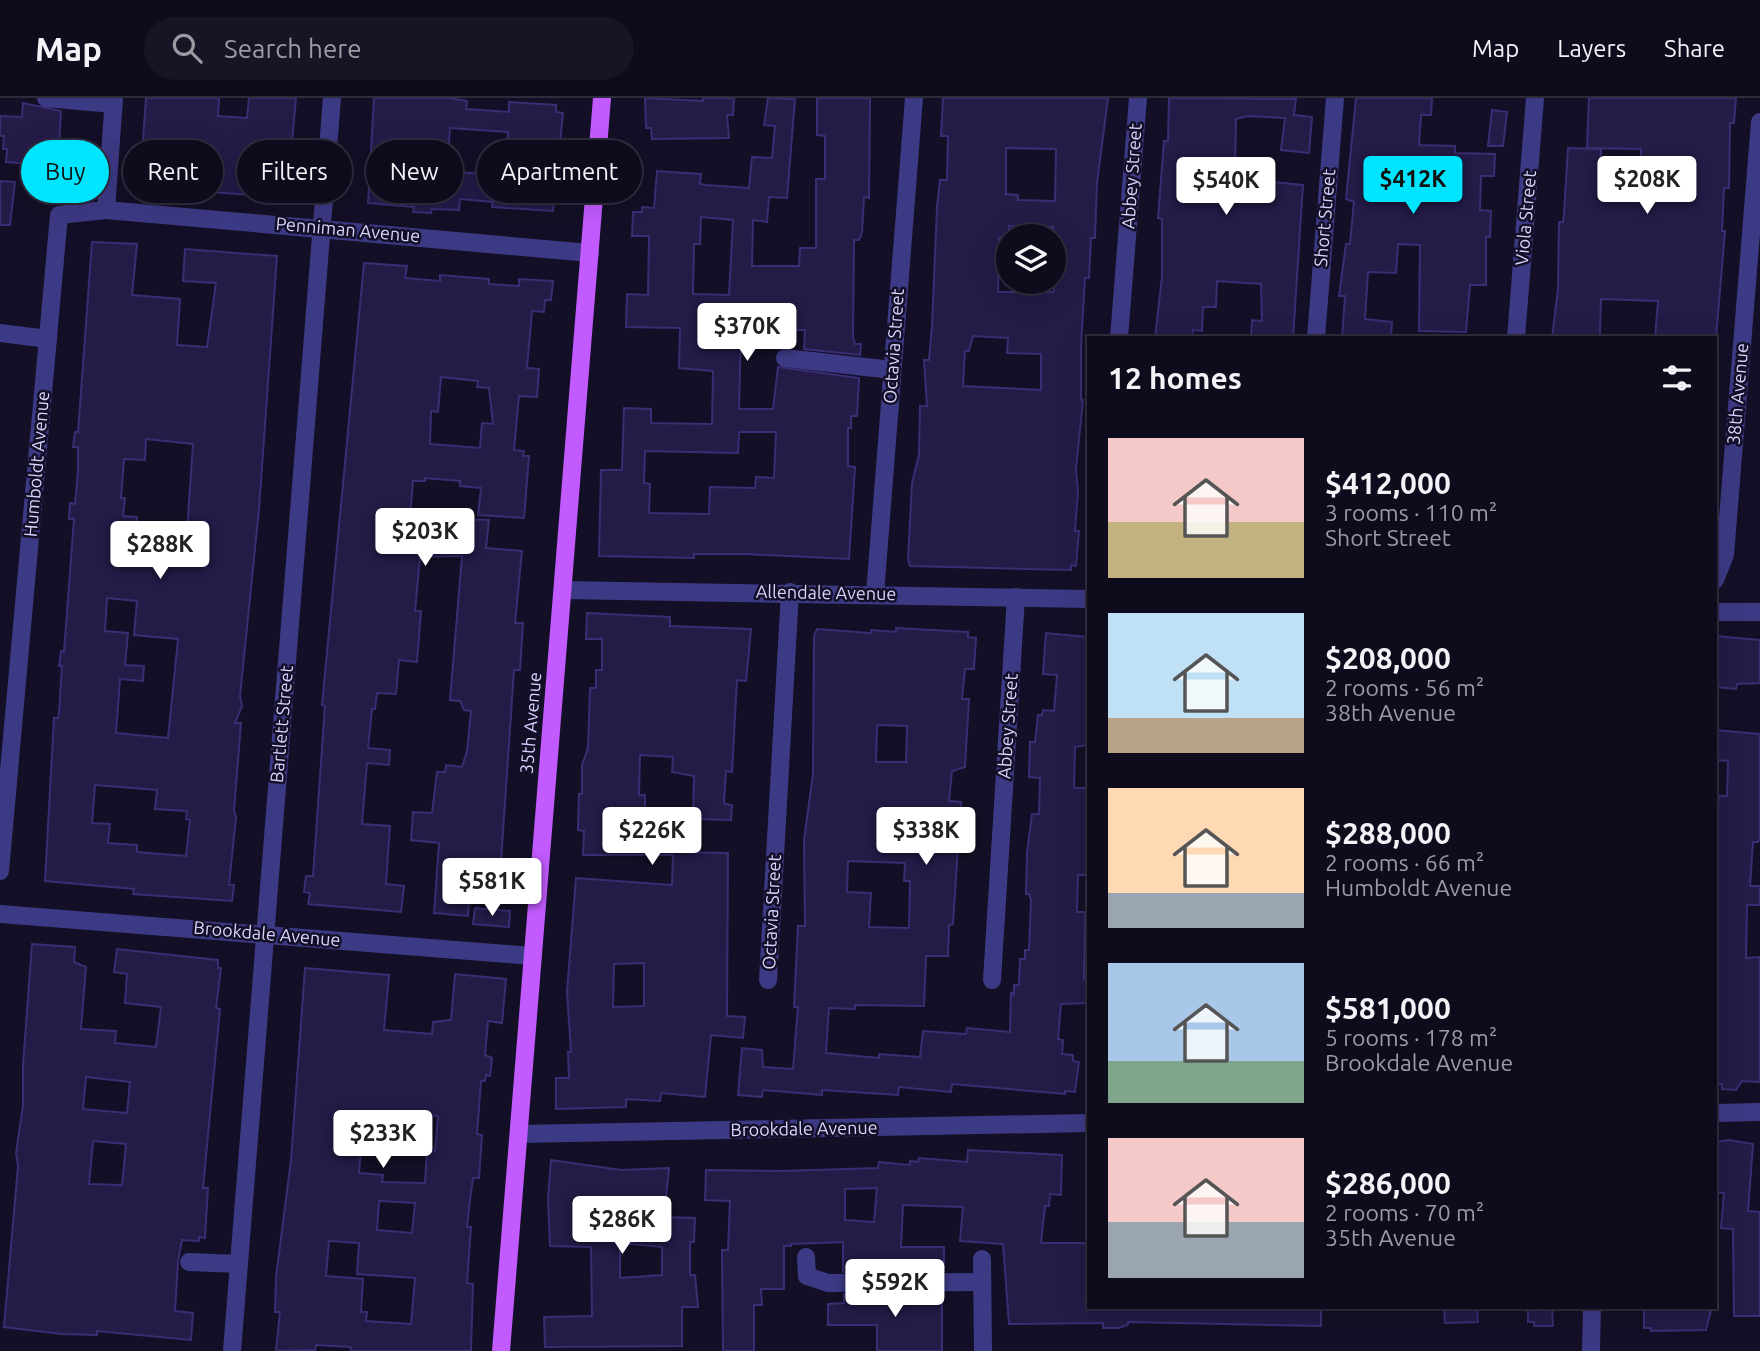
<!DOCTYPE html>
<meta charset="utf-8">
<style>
:root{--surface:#0e0b1c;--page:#171425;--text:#f1f3f6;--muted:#9b9ba3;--line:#2e2b3b;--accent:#00e5ff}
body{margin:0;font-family:Ubuntu,sans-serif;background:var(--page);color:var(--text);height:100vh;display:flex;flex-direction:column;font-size:26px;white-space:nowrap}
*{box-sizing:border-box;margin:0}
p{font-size:23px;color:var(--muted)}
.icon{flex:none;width:38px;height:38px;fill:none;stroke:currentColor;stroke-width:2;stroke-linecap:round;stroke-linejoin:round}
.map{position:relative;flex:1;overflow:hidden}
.panel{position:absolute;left:1087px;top:238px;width:630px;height:973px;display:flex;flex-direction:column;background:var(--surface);border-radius:0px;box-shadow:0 7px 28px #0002,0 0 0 2px var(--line)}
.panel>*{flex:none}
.banner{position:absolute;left:21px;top:42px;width:665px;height:63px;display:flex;gap:14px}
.controls{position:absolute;left:996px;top:126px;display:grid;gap:14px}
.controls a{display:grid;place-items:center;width:70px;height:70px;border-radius:50%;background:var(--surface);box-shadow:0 7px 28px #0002,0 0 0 2px var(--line);font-size:35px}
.price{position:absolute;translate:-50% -60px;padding:0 16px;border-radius:7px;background:#fff;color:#222;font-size:23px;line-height:46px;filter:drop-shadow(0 2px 4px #0008)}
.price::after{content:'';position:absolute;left:50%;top:42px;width:21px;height:16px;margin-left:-10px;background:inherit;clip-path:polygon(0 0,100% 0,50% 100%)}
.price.current{background:var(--accent);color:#111}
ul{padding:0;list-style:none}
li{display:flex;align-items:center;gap:21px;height:175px;padding:0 21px}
li span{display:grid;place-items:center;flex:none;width:196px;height:140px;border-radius:0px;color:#555}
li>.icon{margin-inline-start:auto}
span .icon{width:84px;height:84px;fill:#fffc;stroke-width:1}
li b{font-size:30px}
h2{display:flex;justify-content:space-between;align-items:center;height:84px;padding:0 21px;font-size:30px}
.chip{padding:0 24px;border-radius:32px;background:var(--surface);box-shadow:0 7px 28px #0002,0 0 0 2px var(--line);font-size:24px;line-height:63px}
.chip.current{background:var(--accent);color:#111}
header{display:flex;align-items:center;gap:42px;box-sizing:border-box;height:98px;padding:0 35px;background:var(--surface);border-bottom:2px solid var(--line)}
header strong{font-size:33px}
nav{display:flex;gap:38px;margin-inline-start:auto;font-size:24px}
.search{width:490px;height:63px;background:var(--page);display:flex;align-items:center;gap:18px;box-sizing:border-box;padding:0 24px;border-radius:38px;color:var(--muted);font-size:26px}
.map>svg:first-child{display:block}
</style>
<header>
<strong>Map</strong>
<div class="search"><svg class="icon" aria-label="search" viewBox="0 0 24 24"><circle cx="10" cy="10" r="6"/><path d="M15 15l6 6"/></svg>Search here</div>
<nav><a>Map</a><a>Layers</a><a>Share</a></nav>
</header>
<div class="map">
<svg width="1760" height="1253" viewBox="0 0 1760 1253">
<rect width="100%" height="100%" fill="#130f26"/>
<g fill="#241b47" stroke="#3b2d73" stroke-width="2" fill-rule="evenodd">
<path d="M146 0H219L218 18 247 20 249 0H296L287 100 212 94V97L189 95V89L140 85Z"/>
<path d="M374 0H450L467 3 466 11 509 14V4L556 7V14L563 15 553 113 492 109 493 104 460 101 459 112 432 111 431 115 413 114 414 109 368 105ZM450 30 508 34 506 78 447 73Z"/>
<path d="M645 0 703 3V0H734L733 17H727L729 40 652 41 651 30H646Z"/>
<path d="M768 0 795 1 787 100 769 99 767 124 753 122 752 168H799L800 150H816V81H825V38L817 37V0H870L869 100 864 99 862 135 859 142H854L853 239 855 246H861L860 257 804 251 805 232H794L795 227 750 226V232H741L739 311H773L778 269 859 280 857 318H851V330H848V368L855 369 849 461 745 456H694V460L599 458 601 372H622L624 310 651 311V325L712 326 713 273 679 270 680 230 626 229 627 196 648 197 649 138H632L633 114H642V109L654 110 657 73 701 76 700 86 706 87 749 90 752 59 772 60 775 28 764 27ZM701 119 733 122 729 197 693 196 694 146H700ZM739 334H776L774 380 756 379 755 390 710 389 709 416 649 415 650 386 644 385 645 353 738 355Z"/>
<path d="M943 0H1108L1097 85 1095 140H1091L1089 180H1085L1081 248V302H1083L1076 371 1078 394 1075 433H1079L1076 468 1071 467V472L910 468 908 461 912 385 919 357 920 308H927L924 262H929L932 228 937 109 940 82H947L948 38H941ZM1006 50 1056 51 1055 103 1018 102V97L1006 96ZM1009 128 1053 129 1054 194H998L999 140 1009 138ZM973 238 1008 240 1007 255 1041 256V292L963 288 965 253H969Z"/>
<path d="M1169 0 1296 1 1294 17 1312 19 1309 55 1281 52 1285 20 1248 18 1236 21 1235 72 1243 73 1242 81 1303 87 1293 240 1251 238 1252 222 1262 223 1261 186 1217 183 1216 209H1203L1202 233 1193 232 1192 240H1155L1162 178V121L1158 120 1164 43H1168Z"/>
<path d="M1356 0H1432L1431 17H1421L1419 47 1455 48V55L1495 56 1494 78H1481L1480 112 1491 113 1490 139H1486V187H1470L1466 234 1419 233 1420 147 1398 146 1396 175 1368 174 1365 221 1392 224 1391 240H1342L1345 198H1339L1346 146H1350L1354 104 1346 101Z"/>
<path d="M1589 0H1736L1734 25H1730L1729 90H1724L1722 133H1725L1716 240H1655L1658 203 1601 201 1600 237 1552 240 1558 191 1559 124H1563L1564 115 1568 50 1601 51 1599 86 1602 89 1632 90V85H1641V51L1587 50Z"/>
<path d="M23 5 61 13 58 68 6 64 7 51H3L4 38H0V18L22 19Z"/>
<path d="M1492 12 1507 14 1503 48H1488Z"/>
<path d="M0 83 15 84 10 127H0Z"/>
<path d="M92 144 137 146 132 197 180 201 177 247 207 249 216 185 183 183 185 151 277 158 259 411 240 598 242 608 235 625H241L234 712 236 719 229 787H234L232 803 133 796 134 791 45 783 54 620H58L59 614 62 568H59L61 553 64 554 74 421H69L70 405 75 406 78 373V349H73L75 334H78ZM146 341 193 346 186 448 134 444 137 419 123 418 125 400H121L124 361 145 362ZM107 500 137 503 134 537 178 541 168 640 116 635 120 581 143 583 144 568 125 567 128 535 105 533ZM95 687 157 692 155 711 187 713 186 721 190 722 186 758 137 754V747L108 745 110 726 92 725Z"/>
<path d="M364 165 407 168 405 180 440 183V177L489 181V186L519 188V181L553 183 551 202H545L544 214 532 213 527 270 539 271 537 299 519 298 514 352 524 353 523 358H529L524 420 478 417 481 390 460 388V383L425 380V383H413L410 419 489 422 486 450 522 453 515 525H523L520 572H514L500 778 471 776 468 818 434 815 439 745 411 742 413 714 432 715 437 674H445L446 667 462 669 467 653 471 613 464 612 460 603 450 602 462 458 420 459 415 513H421L417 564 399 562 396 596 377 595 375 611H372L368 650 390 652 389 667 367 665 362 726 390 728 386 786 404 788 401 814 308 806 310 795 304 794 306 778H313L325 608 322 607ZM441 279 478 283 477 289 489 290 493 326 482 325 480 350 430 346 431 313 438 314Z"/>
<path d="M587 515 670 519V528L751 531 746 583 737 582 732 674 726 673 724 702 725 706 732 707 731 722 693 721 694 678 672 674 673 659 640 657 639 697H645V720H679L678 754 728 755 727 918 745 919 743 940 711 937 705 999 661 995 660 1003 626 1001V1009L556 1011V980H569L568 954H571L567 894 576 780 672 787 673 757H583L584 733 578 732 579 696H582V667L588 650 590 590H596V572H602V541H586ZM644 865V908L613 909 614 866Z"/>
<path d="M896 530 968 534V539L976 540 974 571H965L962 601H969L965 669 952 673 949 703 961 704 953 826 949 827 948 858H926L924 908 855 907V911L829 910 826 955 879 960V956L920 959 923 933 966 936 967 930 1010 934 1011 895 1014 896V887H1019L1020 861H1025V852H1029L1031 802 1029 796H1026L1027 755 1032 716H1039L1040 680 1029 679 1030 644H1035L1038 617H1042L1043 612 1054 613 1057 577 1043 576 1046 535 1088 539V647L1075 649 1074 690H1088V777H1078L1077 814H1085L1084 881H1088V905L1061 906 1058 941 1063 942 1062 956 1073 957V963L1079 964 1075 994 1065 993V996L952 986 951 994 899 989 898 997 822 992V997L763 992 762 999 738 997 742 950 762 952 763 969 793 971 798 909H794L798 828H805L804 742 813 676 814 538 817 531 871 535V532L896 534ZM877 627 907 628 906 664H876ZM848 763 905 765 904 783H910L909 830 869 829 871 795 847 794Z"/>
<path d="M1715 538 1760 542V585L1737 586 1736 591 1715 589Z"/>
<path d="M1715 632 1760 636V740L1758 744H1753L1750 788H1760V807H1747L1746 860 1760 859V984L1742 983 1736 992 1722 991V986H1715V732L1719 698H1727L1728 663 1715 662Z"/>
<path d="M475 810 510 813 509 829 473 826Z"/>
<path d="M32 846 75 849 74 864 86 869 81 931 116 933 115 945 156 949 161 909 125 905 127 876 114 874 117 851 218 862V870H221L216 910 220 911 203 1090H208L205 1140 199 1139V1143L182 1142 178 1163 175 1213 193 1215 191 1242 97 1233V1237L62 1236 4 1229 18 1068 16 1055 23 1008V967ZM86 979 130 984 127 1015 83 1011ZM93 1043 126 1046 122 1087 89 1086Z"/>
<path d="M305 870 389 877 384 932 432 936 433 924 451 922 455 876 506 881 502 925 488 923 485 957 492 960 490 978 486 977 485 983H481L477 1036 482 1037 479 1080H473L470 1101 467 1129H471L467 1185 473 1186 471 1253H350L351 1249 316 1247 315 1252 276 1253 280 1214H275L276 1179 291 1062ZM386 1013 438 1018 435 1053 427 1052 425 1085 382 1084 383 1077 359 1075 364 1020 385 1021ZM379 1103 415 1105 412 1135 377 1132ZM329 1143 359 1145 357 1176 415 1180 411 1226 366 1223 367 1214H361L363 1181 326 1178Z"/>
<path d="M1729 1042 1753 1046 1748 1113 1760 1114V1218H1734L1733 1131 1721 1130 1724 1095H1715V1044Z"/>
<path d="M968 1052 1062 1057 1061 1097 1050 1096 1049 1108H1045L1041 1145H1088V1209H1321V1228L1128 1224V1227L1118 1230H1103V1225L1009 1226 1003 1146 960 1143 963 1109 903 1107 901 1149H944V1173L843 1174V1144L791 1146V1148H784V1191H761L762 1207H754V1253H723L722 1152H728L730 1103 705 1102 706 1072 781 1073 878 1070 879 1064 910 1067V1063L918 1064 919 1060 967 1064ZM877 1090 874 1124 845 1122V1091Z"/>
<path d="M551 1062 621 1072 669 1070 664 1119 695 1120 694 1144H690V1177H695L698 1209H682V1248L545 1249 544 1219 592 1218 591 1149 550 1148 548 1100ZM620 1145 662 1149V1177L620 1180Z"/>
<path d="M844 1196H942V1253H877V1227H828V1206L844 1205Z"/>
<path d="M1444 1209H1477L1478 1224 1445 1225Z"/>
<path d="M1528 1209H1552L1553 1228H1534V1224H1528Z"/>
<path d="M1644 1209H1712L1706 1232 1651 1233V1230H1644Z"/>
</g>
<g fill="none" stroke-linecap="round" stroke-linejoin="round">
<g stroke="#3d3a85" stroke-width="18">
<path d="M46 0 113 6"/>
<path d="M106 112 590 155"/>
<path d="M0 235 48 241"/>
<path d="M1119 240 1138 0"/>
<path d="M1316 240 1335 0"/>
<path d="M1516 240 1535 0"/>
<path d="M785 260 892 272"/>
<path d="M1715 482 1725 457 1760 24"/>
<path d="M563 492 1088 501"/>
<path d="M875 496 914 0"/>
<path d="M1715 514H1760"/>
<path d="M0 773 59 117 106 112 114 0"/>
<path d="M0 816 533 858"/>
<path d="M768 882 790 494"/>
<path d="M992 882 1016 499"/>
<path d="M1715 1015 1760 1014"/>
<path d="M519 1036 1088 1025"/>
<path d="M806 1159 807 1178 828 1185 982 1184"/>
<path d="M982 1161 983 1253"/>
<path d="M189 1164 239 1166"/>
<path d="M232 1253 332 0"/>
<path d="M1591 1253 1592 1209"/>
</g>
<path stroke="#c25bff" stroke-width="18" d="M501 1253 602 0"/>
</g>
<g text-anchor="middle" stroke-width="5" stroke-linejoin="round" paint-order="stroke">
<g font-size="18" fill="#d9d4ff" stroke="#130f26">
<text transform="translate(1132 78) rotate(-86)" y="6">Abbey Street</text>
<text transform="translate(1325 120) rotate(-85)" y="6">Short Street</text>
<text transform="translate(1526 120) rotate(-85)" y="6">Viola Street</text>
<text transform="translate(348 132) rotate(5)" y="6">Penniman Avenue</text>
<text transform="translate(894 248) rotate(-86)" y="6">Octavia Street</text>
<text transform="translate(1738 296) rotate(-85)" y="6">38th Avenue</text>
<text transform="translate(37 366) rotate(-85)" y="6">Humboldt Avenue</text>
<text transform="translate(826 495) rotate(1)" y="6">Allendale Avenue</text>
<text transform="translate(531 625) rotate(-85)" y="6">35th Avenue</text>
<text transform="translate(282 626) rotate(-85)" y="6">Bartlett Street</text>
<text transform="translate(1008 628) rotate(-86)" y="6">Abbey Street</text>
<text transform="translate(772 814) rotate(-87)" y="6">Octavia Street</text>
<text transform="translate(267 836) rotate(5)" y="6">Brookdale Avenue</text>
<text transform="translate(804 1031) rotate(-1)" y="6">Brookdale Avenue</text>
</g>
</g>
</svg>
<div class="controls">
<a><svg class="icon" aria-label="layers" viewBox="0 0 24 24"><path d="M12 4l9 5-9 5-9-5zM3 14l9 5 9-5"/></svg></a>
</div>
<b class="price current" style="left:1413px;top:118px">$412K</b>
<b class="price" style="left:1647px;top:118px">$208K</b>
<b class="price" style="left:1226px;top:119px">$540K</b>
<b class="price" style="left:747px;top:265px">$370K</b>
<b class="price" style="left:425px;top:470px">$203K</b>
<b class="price" style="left:160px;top:483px">$288K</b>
<b class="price" style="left:652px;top:769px">$226K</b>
<b class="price" style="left:926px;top:769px">$338K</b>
<b class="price" style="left:492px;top:820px">$581K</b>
<b class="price" style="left:383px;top:1072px">$233K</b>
<b class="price" style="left:622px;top:1158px">$286K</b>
<b class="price" style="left:895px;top:1221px">$592K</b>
<div class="banner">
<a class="chip current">Buy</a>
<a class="chip">Rent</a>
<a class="chip">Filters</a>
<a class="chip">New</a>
<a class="chip">Apartment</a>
</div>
<section class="panel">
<h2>12 homes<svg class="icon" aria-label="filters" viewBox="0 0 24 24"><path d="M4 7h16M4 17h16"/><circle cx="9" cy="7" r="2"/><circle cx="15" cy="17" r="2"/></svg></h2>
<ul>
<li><span style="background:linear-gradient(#f6c9c9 60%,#c2b280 0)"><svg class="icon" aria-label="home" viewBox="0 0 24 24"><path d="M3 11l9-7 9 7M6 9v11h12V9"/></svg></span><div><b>$412,000</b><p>3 rooms · 110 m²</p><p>Short Street</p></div></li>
<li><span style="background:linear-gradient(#bfe0f5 75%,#b9a48a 0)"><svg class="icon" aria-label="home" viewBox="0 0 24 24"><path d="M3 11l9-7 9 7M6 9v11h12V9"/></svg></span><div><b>$208,000</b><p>2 rooms · 56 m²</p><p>38th Avenue</p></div></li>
<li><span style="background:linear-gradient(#ffd9b3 75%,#9aa5b1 0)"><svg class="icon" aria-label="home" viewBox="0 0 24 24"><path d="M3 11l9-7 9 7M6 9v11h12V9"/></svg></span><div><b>$288,000</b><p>2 rooms · 66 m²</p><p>Humboldt Avenue</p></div></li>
<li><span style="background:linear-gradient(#a9c7e8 70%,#7fa58c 0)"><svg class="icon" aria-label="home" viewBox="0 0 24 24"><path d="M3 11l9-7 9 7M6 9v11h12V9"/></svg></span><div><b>$581,000</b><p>5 rooms · 178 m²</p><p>Brookdale Avenue</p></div></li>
<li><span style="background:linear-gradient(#f6c9c9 60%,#9aa5b1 0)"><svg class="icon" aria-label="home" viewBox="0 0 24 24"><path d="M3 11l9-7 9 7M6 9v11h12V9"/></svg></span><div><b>$286,000</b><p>2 rooms · 70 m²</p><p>35th Avenue</p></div></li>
</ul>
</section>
</div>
